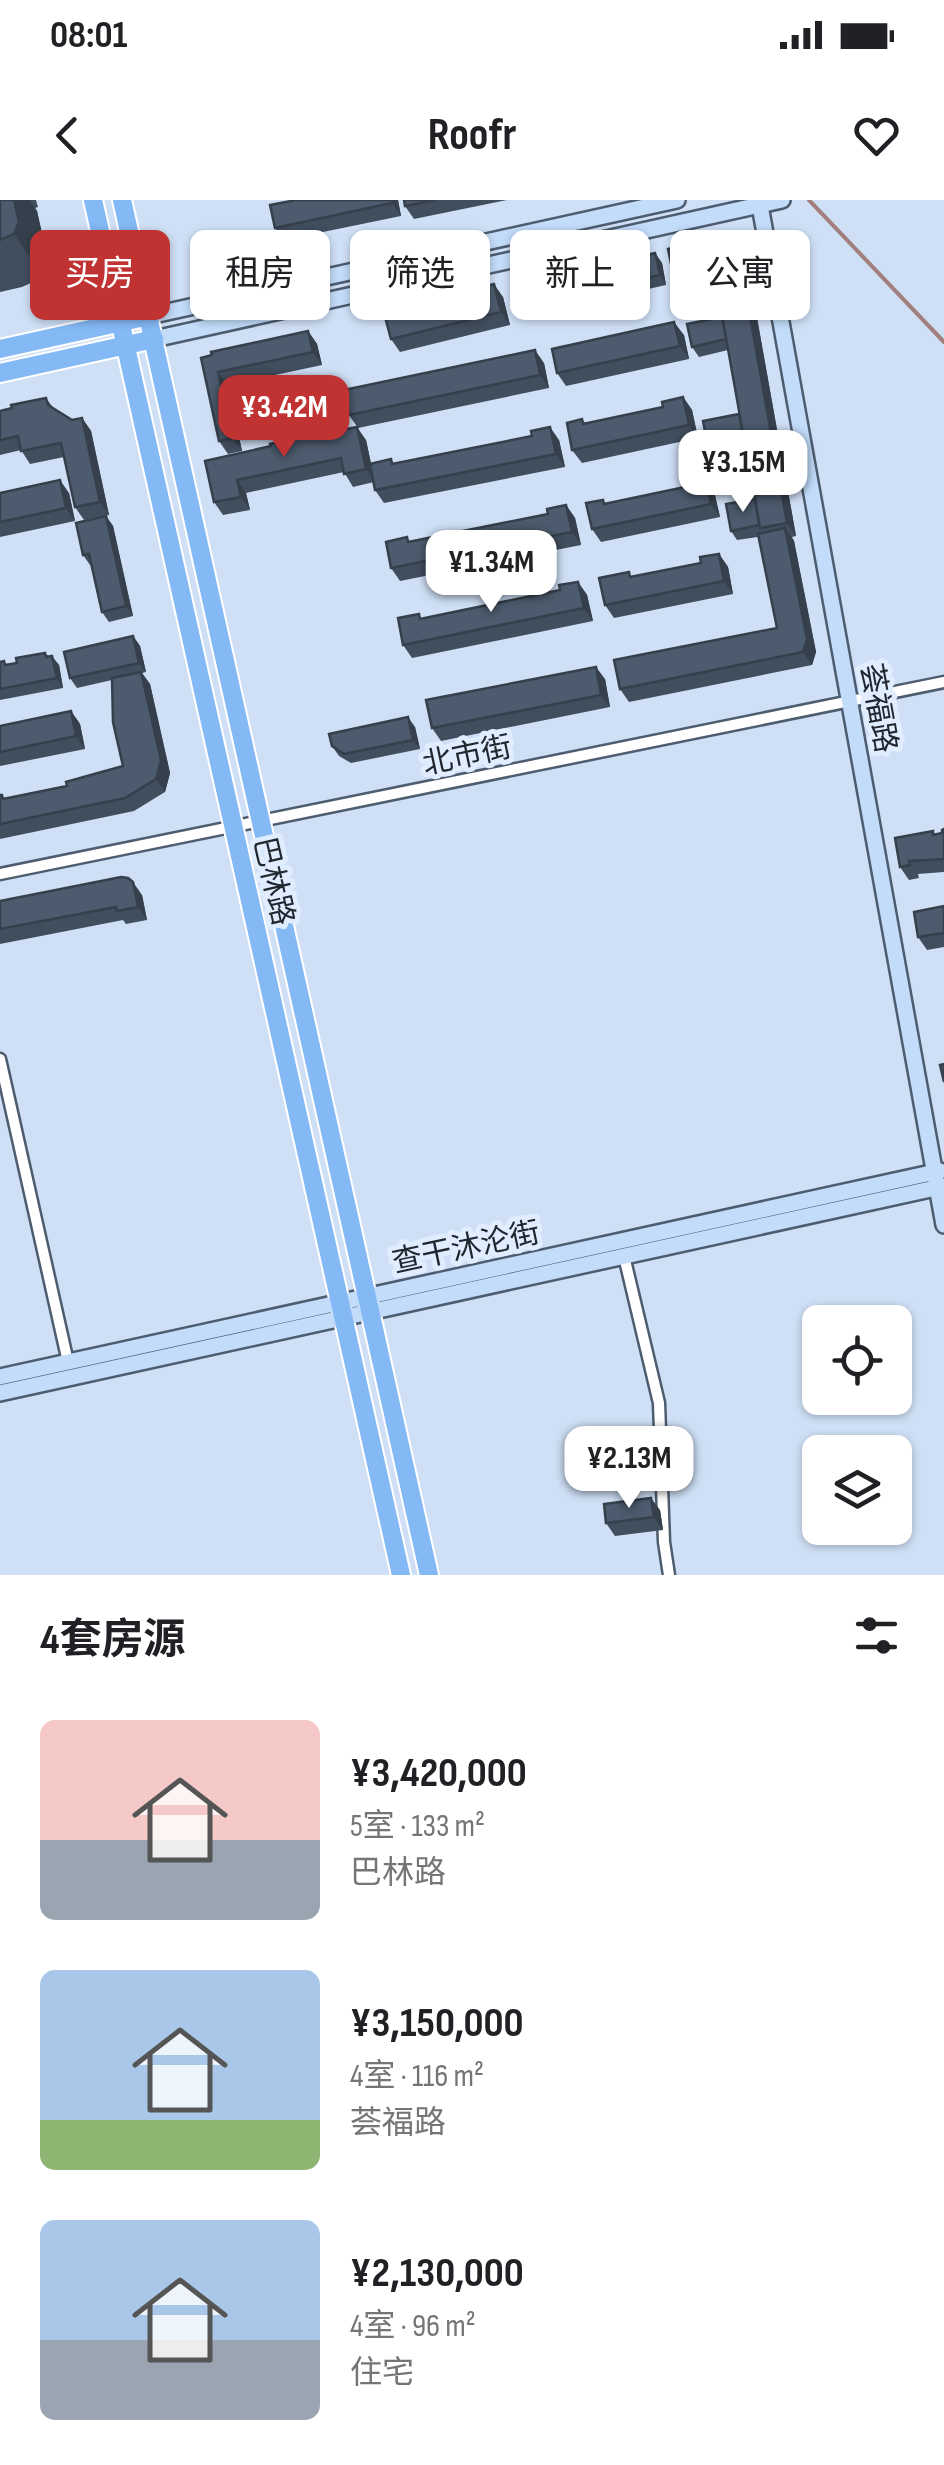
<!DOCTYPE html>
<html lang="zh">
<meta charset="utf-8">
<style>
:root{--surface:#fff;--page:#f6f6f6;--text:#202124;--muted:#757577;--accent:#c13232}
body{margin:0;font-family:"Sofia Sans Condensed","Noto Sans SC",sans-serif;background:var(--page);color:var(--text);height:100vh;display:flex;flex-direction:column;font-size:38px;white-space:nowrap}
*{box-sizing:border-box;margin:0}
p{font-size:32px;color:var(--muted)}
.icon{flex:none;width:55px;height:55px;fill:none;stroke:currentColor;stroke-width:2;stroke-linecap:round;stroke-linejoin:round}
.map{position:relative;height:1375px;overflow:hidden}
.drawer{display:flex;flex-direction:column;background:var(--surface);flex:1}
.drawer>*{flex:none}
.top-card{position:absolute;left:30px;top:30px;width:885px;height:90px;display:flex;gap:20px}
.tools{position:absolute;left:802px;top:1105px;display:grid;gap:20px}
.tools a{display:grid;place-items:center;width:110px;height:110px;border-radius:15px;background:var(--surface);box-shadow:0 2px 8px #0004;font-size:50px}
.price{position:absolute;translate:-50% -85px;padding:0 22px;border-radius:20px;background:#fff;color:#222;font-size:32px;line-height:65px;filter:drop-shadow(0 2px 5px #0008)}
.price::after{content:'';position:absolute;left:50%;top:60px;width:30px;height:22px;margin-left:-15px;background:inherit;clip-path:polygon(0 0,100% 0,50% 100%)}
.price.on{background:var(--accent);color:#fff}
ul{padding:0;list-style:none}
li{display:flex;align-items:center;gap:30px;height:250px;padding:0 40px}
li span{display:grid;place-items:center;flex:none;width:280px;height:200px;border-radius:15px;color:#555}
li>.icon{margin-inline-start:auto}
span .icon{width:120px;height:120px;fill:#fffc;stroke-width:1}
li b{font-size:42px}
h2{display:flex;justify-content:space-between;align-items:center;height:120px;padding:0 40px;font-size:42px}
.tag{padding:0 35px;border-radius:15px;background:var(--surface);box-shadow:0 2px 8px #0004;font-size:35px;line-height:90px}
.tag.on{background:var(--accent);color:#fff}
.status{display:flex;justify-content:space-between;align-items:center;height:70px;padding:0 50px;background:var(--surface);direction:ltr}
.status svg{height:28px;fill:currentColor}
header{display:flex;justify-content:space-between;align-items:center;height:130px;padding:0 40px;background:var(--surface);font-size:45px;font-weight:700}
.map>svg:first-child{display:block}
</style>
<div class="status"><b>08:01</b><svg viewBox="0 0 49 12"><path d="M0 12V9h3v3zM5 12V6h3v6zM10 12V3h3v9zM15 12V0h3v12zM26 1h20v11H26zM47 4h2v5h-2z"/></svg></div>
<header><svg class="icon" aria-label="back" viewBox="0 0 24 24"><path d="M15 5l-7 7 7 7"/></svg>Roofr<svg class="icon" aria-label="heart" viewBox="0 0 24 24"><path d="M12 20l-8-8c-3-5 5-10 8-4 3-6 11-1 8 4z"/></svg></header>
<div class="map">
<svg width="944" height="1375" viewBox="0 0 944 1375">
<rect width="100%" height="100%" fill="#cfe0f6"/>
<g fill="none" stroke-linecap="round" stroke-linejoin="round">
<path stroke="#a17f7c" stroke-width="4" d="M809 0 944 142"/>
<g stroke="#4e5c6f" stroke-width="15">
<g id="street">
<path d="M0 674 944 482"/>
<path d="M0 859 68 1162"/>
<path d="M624 1056 659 1203 664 1342 669 1375"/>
</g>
</g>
<g stroke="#4e5c6f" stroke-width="20">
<g id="secondary">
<path d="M759 0 944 1025"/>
<path d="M149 116 677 0"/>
<path d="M154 139 782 0"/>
<path d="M0 1177 940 971"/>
<path d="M0 1193 944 986"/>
</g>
</g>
<g stroke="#fff" stroke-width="22">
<g id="primary">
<path d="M93 0 401 1375"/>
<path d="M122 0 429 1375"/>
<path d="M0 149 149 116"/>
<path d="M0 173 154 139"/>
</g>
</g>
<use href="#street" stroke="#fff" stroke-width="10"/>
<use href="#secondary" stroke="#c2dcfa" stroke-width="15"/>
<use href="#primary" stroke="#84b9f5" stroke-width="18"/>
</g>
<g fill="#414e5e">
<path d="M0 0H36L38 7 35 8 37 11 49 65 44 77 22 87 0 92Z"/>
<path d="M398 0 401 16 284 40 275 28Z"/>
<path d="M404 0H507L414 19 405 6Z"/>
<path d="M744 44 749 68 747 69 749 73 796 336 792 337 794 341 816 452 812 465 629 502 620 489 777 428 758 337 737 340 731 331 755 299 746 251 715 257 708 247 739 214 728 150 699 157 692 147 722 117 715 76 680 83 673 73Z"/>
<path d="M655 53 662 63 666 85 573 106 566 96Z"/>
<path d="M480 93 503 97 510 125 400 152 391 139 398 109 401 113 428 106 449 95 452 100Z"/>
<path d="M308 131 317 144 322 165 228 185 242 251 228 254 219 241 201 158Z"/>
<path d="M684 135 689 159 566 186 557 173Z"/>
<path d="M544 163 549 188 358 228 349 215Z"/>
<path d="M683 197 692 210 698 238 582 263 572 250 582 219 586 224 663 207Z"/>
<path d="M46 198 54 209 72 220 82 218 91 231 109 315 84 320 75 307 64 257 30 264 21 250 0 255V211Z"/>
<path d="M366 240 371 264 391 259 394 264 559 240 565 267 384 303 375 290 374 282 353 287 344 272 246 293 250 310 223 315 214 302 205 261Z"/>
<path d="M705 278 714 291 720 317 601 342 592 329 603 300 606 304 685 287Z"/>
<path d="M0 293H69L75 321 0 337Z"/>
<path d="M566 305 575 318 581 345 400 381 391 368 407 337 410 342 548 314Z"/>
<path d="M106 316 113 326 133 416 109 422 102 412 91 365H90L83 355Z"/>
<path d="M719 354 728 367 733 394 614 418 605 405 632 377 701 363Z"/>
<path d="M578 382 587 395 593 421 412 458 403 445 422 419 560 390Z"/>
<path d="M133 436 140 446 146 472 142 473 150 484 170 573 165 592 134 611 0 639V595L4 599 67 586 123 566 112 480 77 488 70 478Z"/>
<path d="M45 453 59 465 63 488 0 500V462L4 461 7 465 17 463Z"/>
<path d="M605 479 610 507 441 541 432 528Z"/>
<path d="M71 511 80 524 85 549 0 566V526Z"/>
<path d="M415 527 420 549 351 563 339 556 332 546Z"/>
<path d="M944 629V672L918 674 919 678 909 680 900 667 933 631 935 634 942 633Z"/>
<path d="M142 695 147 720 126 724 123 720 0 744V701Z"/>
<path d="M944 706V747L927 750 918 737Z"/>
<path d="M660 1310 663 1330 615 1336 606 1323Z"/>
</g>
<g fill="#35404c">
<path d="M14 0H30L37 11 49 65 44 77 14 34Z"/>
<path d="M392 0H398L401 16 392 3Z"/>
<path d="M737 34 744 44 749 68 742 58Z"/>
<path d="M655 53 662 63 666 85 660 75Z"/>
<path d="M740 60 749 73 796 336 787 323Z"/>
<path d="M494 84 503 97 510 125 501 112Z"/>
<path d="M674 122 684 135 689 159 680 146Z"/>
<path d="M308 131 317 144 322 165 313 152Z"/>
<path d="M535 150 544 163 549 188 540 175Z"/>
<path d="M218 172 228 185 242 251 233 238Z"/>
<path d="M683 197 692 210 698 238 689 225Z"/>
<path d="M82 218 91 231 109 315 100 302Z"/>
<path d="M357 227 366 240 375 282 366 269Z"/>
<path d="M550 227 559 240 565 267 556 254Z"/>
<path d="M705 278 714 291 720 317 711 304Z"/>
<path d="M60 280 69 293 75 321 66 308Z"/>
<path d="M237 280 246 293 250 310 241 297Z"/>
<path d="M566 305 575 318 581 345 572 332Z"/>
<path d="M106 316 113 326 133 416 126 406Z"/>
<path d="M785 328 794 341 816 452 812 465 803 452Z"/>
<path d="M719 354 728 367 733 394 724 381Z"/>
<path d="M578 382 587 395 593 421 584 408Z"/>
<path d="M133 436 140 446 146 472 139 463Z"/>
<path d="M52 456 59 465 63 488 57 478Z"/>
<path d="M596 467 605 479 610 507 601 495Z"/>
<path d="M141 472 150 484 170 573 165 592 156 579Z"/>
<path d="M71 511 80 524 85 549 76 536Z"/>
<path d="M408 517 415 527 420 549 413 540Z"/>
<path d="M133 682 142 695 147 720 138 707Z"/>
<path d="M651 1298 660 1310 663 1330 654 1317Z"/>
</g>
<g fill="#4c5b6d" stroke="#35404c" stroke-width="2.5">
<path d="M0 0H14L19 22 14 34 0 40Z"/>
<path d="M296 0H392V3L275 28 270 5Z"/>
<path d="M404 0H435L405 6Z"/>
<path d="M737 34 742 58 673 73 668 49Z"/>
<path d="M655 53 660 75 566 96 562 75Z"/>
<path d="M740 60 787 323 760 328 713 65Z"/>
<path d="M494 84 501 112 391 139 384 113 398 109 399 113 428 106 427 101 449 95 450 101 480 93 478 88Z"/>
<path d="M722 117 726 139 692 147 687 124Z"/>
<path d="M674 122 680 146 557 173 552 149Z"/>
<path d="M308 131 313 152 218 172 233 238 219 241 201 158 212 155 211 152Z"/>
<path d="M535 150 540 175 349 215 344 190Z"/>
<path d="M683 197 689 225 572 250 567 223 582 219 583 224 663 207 662 202Z"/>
<path d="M46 198 48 205 72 220 82 218 100 302 75 307 61 243 21 251 18 236 0 240V211L12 208 11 205Z"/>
<path d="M739 214 744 241 708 247 703 221Z"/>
<path d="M357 227 366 269 344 274 341 258 237 280 241 297 214 302 205 261 271 246 270 244Z"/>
<path d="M550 227 556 254 375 290 370 264 391 259 392 264 532 236 531 231Z"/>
<path d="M705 278 711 304 592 329 586 303 603 300 604 304 685 287 684 283Z"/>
<path d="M60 280 66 308 0 322V293Z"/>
<path d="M755 299 759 325 731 331 726 304Z"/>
<path d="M566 305 572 332 391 368 386 342 407 337 408 342 548 314 547 309Z"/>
<path d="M106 316 126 406 102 412 89 354 83 355 76 323Z"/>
<path d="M785 328 807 439 803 452 620 489 614 460 777 428 758 334Z"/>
<path d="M719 354 724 381 605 405 599 378 629 372 630 377 701 363 700 357Z"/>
<path d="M578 382 584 408 403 445 398 418 419 414 420 419 560 390 559 385Z"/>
<path d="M133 436 139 463 70 478 64 452Z"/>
<path d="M45 453 46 457 52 456 57 478 0 489V462L4 461 5 465 17 463 16 458Z"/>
<path d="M596 467 601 495 432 528 426 500Z"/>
<path d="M141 472 161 560 156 579 125 598 0 624V595H2L3 599 67 586 66 582 123 566 113 522 112 478Z"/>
<path d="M71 511 76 536 0 552V526Z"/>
<path d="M408 517 413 540 344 554 332 546 329 534Z"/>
<path d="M944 629V659L909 661 910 665 900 667 895 638 933 631V635L942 633V630Z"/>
<path d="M121 677 128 678 133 682 138 707 117 711 116 707 0 729V701Z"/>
<path d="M944 706V733L918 737 914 712Z"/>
<path d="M944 864V882L940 865Z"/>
<path d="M651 1298 654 1317 606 1323 604 1304Z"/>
</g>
<g text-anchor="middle" stroke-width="10" stroke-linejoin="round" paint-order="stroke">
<g font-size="30" fill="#21272f" stroke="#dfedff">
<text transform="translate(879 508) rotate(80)" y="10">荟福路</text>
<text transform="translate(467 555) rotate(-12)" y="10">北市街</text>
<text transform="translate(274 681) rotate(77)" y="10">巴林路</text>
<text transform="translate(466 1047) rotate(-12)" y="10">查干沐沦街</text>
</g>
</g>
</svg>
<div class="tools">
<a><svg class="icon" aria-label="locate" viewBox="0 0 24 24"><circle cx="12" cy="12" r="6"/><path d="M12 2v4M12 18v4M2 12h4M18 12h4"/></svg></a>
<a><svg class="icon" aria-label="layers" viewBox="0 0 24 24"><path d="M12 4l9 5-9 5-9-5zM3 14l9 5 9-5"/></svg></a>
</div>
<b class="price on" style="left:284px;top:260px">¥3.42M</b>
<b class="price" style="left:743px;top:315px">¥3.15M</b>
<b class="price" style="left:491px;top:415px">¥1.34M</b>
<b class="price" style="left:629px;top:1311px">¥2.13M</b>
<div class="top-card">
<a class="tag on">买房</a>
<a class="tag">租房</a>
<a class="tag">筛选</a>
<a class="tag">新上</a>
<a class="tag">公寓</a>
</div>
</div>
<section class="drawer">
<h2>4套房源<svg class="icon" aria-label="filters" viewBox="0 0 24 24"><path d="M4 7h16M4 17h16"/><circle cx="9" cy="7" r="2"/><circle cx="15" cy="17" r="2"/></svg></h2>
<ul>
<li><span style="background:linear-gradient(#f6c9c9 60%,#9aa5b1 0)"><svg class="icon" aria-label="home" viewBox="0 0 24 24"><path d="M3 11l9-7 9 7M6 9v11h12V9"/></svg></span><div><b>¥3,420,000</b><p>5室 · 133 m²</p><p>巴林路</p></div></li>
<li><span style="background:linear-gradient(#a9c7e8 75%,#8fb573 0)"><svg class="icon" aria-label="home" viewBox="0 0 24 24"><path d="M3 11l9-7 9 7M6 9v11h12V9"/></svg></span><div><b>¥3,150,000</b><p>4室 · 116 m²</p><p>荟福路</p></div></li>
<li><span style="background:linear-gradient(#a9c7e8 60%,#9aa5b1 0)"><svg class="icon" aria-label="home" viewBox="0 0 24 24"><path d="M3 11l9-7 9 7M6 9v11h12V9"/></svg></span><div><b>¥2,130,000</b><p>4室 · 96 m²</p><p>住宅</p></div></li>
</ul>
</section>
